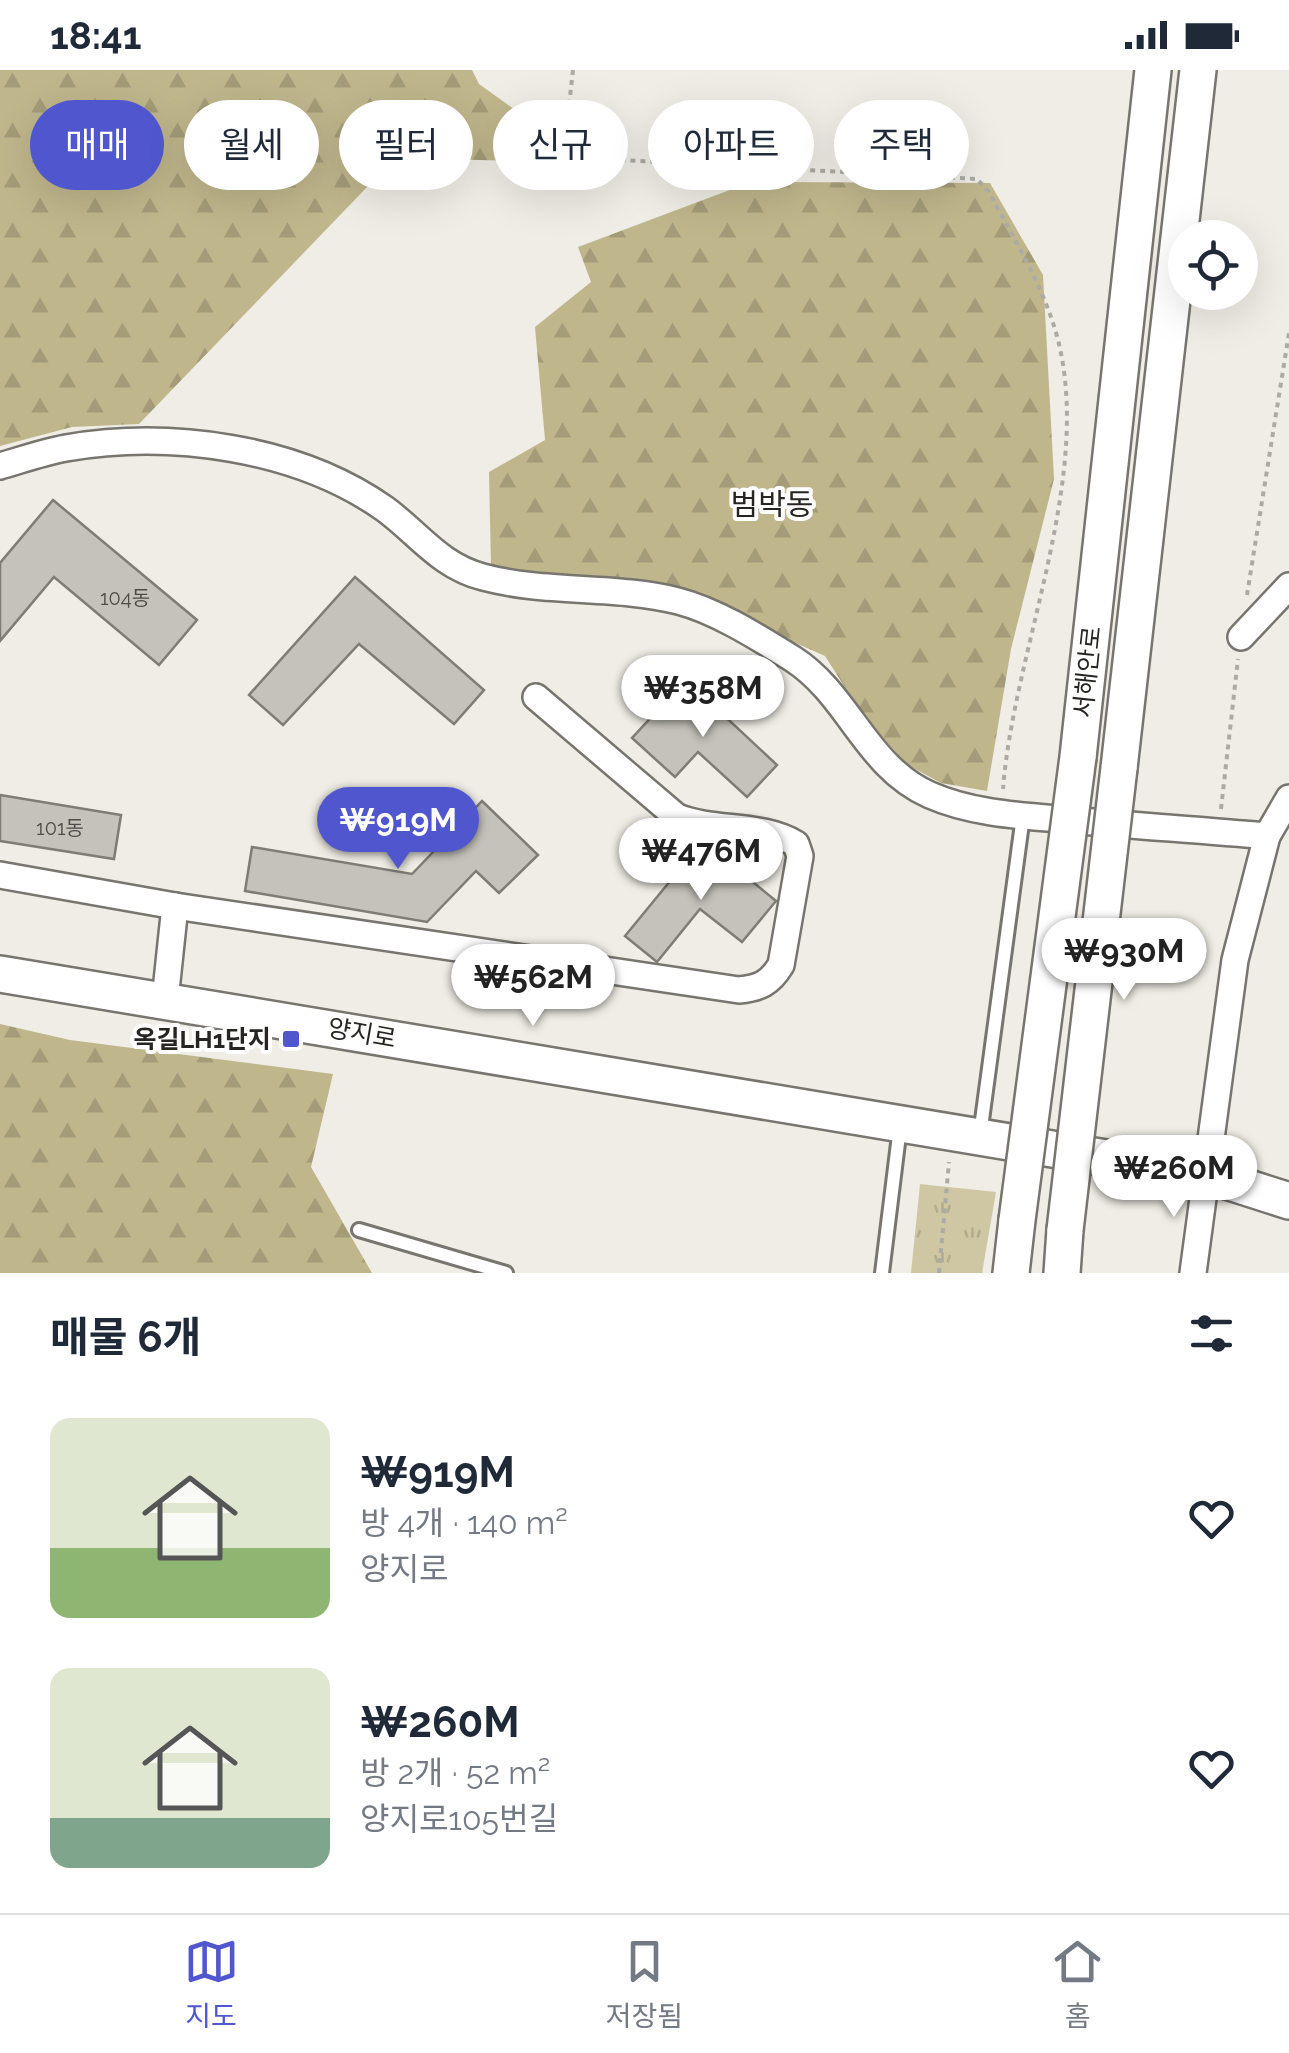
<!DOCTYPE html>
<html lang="ko">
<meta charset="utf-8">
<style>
:root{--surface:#fff;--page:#f6f6f7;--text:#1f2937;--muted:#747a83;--line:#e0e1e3;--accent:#5057ce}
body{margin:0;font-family:Raleway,"Noto Sans KR",sans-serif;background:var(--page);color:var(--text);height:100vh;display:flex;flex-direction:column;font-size:38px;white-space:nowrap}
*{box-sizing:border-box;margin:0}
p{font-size:32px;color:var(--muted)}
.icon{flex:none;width:55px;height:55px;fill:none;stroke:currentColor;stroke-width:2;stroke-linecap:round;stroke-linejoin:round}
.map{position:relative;height:1203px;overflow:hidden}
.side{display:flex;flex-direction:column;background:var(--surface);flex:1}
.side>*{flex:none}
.top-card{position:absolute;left:30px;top:30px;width:1230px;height:90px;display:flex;gap:20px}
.controls{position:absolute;left:1168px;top:150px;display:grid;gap:20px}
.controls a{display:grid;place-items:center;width:90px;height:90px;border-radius:50%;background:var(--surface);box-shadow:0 10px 40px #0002;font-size:50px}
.price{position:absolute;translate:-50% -85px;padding:0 22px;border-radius:35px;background:#fff;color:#222;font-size:32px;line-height:65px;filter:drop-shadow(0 2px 5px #0008)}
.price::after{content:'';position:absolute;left:50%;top:60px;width:30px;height:22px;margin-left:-15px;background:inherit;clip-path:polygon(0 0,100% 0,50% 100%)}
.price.active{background:var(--accent);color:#fff}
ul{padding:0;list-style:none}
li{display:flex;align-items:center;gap:30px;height:250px;padding:0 50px}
li span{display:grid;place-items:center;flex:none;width:280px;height:200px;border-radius:20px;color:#555}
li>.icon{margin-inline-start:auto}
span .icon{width:120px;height:120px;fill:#fffc;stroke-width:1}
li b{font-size:42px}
h2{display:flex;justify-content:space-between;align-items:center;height:120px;padding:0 50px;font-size:42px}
.pill{padding:0 35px;border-radius:45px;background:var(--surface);box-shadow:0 10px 40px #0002;font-size:35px;line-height:90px}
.pill.active{background:var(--accent);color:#fff}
.status{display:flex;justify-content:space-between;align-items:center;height:70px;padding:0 50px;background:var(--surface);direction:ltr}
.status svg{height:28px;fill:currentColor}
.tab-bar{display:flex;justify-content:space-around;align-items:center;height:140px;border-top:2px solid var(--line);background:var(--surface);font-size:28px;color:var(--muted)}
.tab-bar a{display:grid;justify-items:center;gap:5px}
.tab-bar .active{color:var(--accent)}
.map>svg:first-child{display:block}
</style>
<div class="status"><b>18:41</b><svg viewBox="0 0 49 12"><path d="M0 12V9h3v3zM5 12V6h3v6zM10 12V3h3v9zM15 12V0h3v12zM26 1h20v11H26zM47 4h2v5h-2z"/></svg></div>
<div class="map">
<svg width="1289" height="1203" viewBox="0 0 1289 1203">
<defs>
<pattern id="forest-firs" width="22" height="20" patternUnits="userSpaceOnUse" patternTransform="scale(2.5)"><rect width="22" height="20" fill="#bfb68c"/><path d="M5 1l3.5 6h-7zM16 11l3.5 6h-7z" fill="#a49c78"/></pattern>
<pattern id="park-tufts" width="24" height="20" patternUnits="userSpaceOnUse" patternTransform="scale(2.5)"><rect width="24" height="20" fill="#cfc7a3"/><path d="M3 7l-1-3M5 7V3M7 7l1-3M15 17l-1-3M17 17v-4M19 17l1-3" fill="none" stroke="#b2ab8c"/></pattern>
</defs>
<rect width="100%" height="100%" fill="#efede5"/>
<g fill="url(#forest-firs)">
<path d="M0 0H472L479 14 543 60 526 91 395 88 139 354 72 357 0 376Z"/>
<path d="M751 112 990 113 1043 205 1054 409 1011 579 987 721 941 713 906 694 862 644 825 586 683 523 491 496 489 402 545 370 535 257 591 212 578 177Z"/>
<path d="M0 954 70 970 333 1004 311 1097 372 1203H0Z"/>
</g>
<path fill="url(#park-tufts)" d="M920 1114 996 1122 982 1203H911Z"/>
<g fill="#c4c2ba" stroke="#7e7c74" stroke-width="2.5">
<path d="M53 430 197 550 159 595 54 507 0 571V493Z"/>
<path d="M355 507 484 620 454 654 359 574 283 655 249 625Z"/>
<path d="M686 610 777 695 747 727 698 682 675 707 632 668Z"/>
<path d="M0 725 121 745 114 789 0 771Z"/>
<path d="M482 731 538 785 499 823 476 801 427 852 245 821 252 777 412 804Z"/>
<path d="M703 771 776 831 742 872 700 839 657 892 625 866Z"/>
</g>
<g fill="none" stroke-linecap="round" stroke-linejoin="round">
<g stroke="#77756e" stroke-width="18">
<g id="lane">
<path d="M980 1065 1023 746"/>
<path d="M359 1160 506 1203"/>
<path d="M882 1203 900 1057"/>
</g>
</g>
<g stroke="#77756e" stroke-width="30">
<g id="street">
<path d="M0 396C21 390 44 382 66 378 170 360 297 377 385 439 419 464 440 496 483 507 546 524 615 515 678 531 717 541 759 568 793 589 849 625 866 697 930 725 973 744 1024 746 1071 750 1136 756 1201 760 1267 766"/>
<path d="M1241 567 1289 516"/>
<path d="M0 805 175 836 739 920C760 918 770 913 781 895L800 786 796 774C762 753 715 762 677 747L536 627"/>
<path d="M165 930 175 836"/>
<path d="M1193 1203 1235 890 1267 766 1289 728"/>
</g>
</g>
<g stroke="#77756e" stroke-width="40">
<g id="secondary">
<path d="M1078 687 1153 0"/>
<path d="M1119 698 1198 0"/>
<path d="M0 904 1208 1105 1289 1131"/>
<path d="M1011 1203 1017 1150"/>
<path d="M1062 1203 1065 1160"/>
</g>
</g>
<g stroke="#acaaa4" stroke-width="4" stroke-dasharray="5 5" stroke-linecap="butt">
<path d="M573 0 567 54 582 88 977 109 989 122C1011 164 1038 207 1053 253 1100 394 1014 575 1003 719"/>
<path d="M1247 525 1289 263"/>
<path d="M1221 739 1238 589"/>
<path d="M939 1203 949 1092"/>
</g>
<use href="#lane" stroke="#fff" stroke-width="12"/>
<use href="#street" stroke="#fff" stroke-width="25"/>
<use href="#secondary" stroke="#fff" stroke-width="35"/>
<g stroke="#77756e" stroke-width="40" stroke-linecap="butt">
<g id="secondary-bridge">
<path d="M1017 1150 1078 687"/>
<path d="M1065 1160 1119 698"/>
</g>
</g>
<use href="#secondary-bridge" stroke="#fff" stroke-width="35"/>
</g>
<rect fill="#5057ce" stroke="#fff" stroke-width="4" x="281" y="959" width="20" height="20" rx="5"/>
<g text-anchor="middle" stroke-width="8" stroke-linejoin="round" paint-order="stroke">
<g font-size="20" fill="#4e4c48">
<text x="125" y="535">104동</text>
<text x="60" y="765">101동</text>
</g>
<g font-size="25" fill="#262522" stroke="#fff">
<text transform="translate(1087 602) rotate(-84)" y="9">서해안로</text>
<text transform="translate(362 963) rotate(10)" y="9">양지로</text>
</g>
<g font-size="25" font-weight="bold" fill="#262522" stroke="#fff" text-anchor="end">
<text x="271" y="978">옥길LH1단지</text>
</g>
<g font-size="30" fill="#262522" stroke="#fff">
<text x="772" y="445">범박동</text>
</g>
</g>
</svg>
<div class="controls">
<a><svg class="icon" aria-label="locate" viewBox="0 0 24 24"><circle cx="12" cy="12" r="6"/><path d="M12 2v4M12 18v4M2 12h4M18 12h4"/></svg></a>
</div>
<b class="price" style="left:703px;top:670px">₩358M</b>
<b class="price active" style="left:398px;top:802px">₩919M</b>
<b class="price" style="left:701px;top:833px">₩476M</b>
<b class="price" style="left:1124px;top:933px">₩930M</b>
<b class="price" style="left:533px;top:959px">₩562M</b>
<b class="price" style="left:1174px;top:1150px">₩260M</b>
<div class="top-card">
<a class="pill active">매매</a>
<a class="pill">월세</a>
<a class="pill">필터</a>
<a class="pill">신규</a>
<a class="pill">아파트</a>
<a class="pill">주택</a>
</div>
</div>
<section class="side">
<h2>매물 6개<svg class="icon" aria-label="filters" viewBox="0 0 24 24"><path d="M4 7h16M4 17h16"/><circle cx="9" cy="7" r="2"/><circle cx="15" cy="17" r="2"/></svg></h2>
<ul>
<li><span style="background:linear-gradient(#dfe7d0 65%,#8fb573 0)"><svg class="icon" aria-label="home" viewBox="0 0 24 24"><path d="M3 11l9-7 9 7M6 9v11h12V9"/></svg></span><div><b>₩919M</b><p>방 4개 · 140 m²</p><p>양지로</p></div><svg class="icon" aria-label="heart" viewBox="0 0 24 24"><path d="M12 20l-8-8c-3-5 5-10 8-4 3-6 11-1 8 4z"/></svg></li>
<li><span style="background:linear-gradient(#dfe7d0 75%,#7fa58c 0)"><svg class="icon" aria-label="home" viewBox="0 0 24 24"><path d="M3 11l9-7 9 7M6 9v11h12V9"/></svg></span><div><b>₩260M</b><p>방 2개 · 52 m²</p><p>양지로105번길</p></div><svg class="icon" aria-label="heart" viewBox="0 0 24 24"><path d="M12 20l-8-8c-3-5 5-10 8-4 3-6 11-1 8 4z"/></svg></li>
</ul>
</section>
<nav class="tab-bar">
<a class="active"><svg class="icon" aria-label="map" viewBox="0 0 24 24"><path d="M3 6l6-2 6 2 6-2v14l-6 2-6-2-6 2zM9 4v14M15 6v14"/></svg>지도</a>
<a><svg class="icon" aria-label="saved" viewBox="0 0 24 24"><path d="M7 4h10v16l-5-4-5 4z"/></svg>저장됨</a>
<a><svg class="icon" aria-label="home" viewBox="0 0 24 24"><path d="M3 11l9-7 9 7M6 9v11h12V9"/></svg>홈</a>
</nav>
